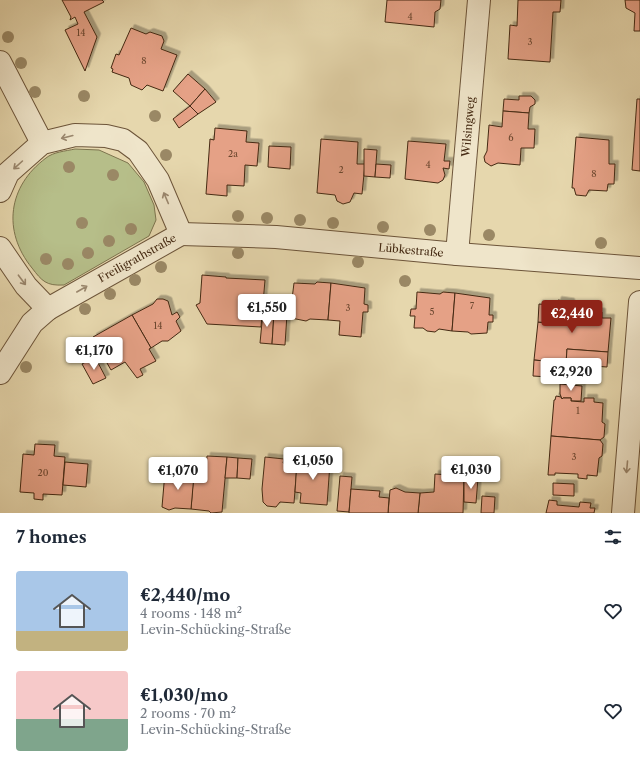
<!DOCTYPE html>
<meta charset="utf-8">
<style>
:root{--surface:#fff;--page:#f6f6f7;--text:#1f2937;--muted:#747a83;--accent:#8f2418}
body{margin:0;font-family:"Libre Caslon Text",serif;background:var(--page);color:var(--text);height:100vh;display:flex;flex-direction:column;font-size:15px;white-space:nowrap}
*{box-sizing:border-box;margin:0}
p{font-size:13px;color:var(--muted)}
.icon{flex:none;width:22px;height:22px;fill:none;stroke:currentColor;stroke-width:2;stroke-linecap:round;stroke-linejoin:round}
.map{position:relative;height:513px;overflow:hidden}
.drawer{display:flex;flex-direction:column;background:var(--surface);flex:1}
.drawer>*{flex:none}
.price{position:absolute;translate:-50% -34px;padding:0 9px;border-radius:4px;background:#fff;color:#222;font-size:13px;line-height:26px;filter:drop-shadow(0 1px 2px #0008)}
.price::after{content:'';position:absolute;left:50%;top:24px;width:12px;height:9px;margin-left:-6px;background:inherit;clip-path:polygon(0 0,100% 0,50% 100%)}
.price.on{background:var(--accent);color:#fff}
ul{padding:0;list-style:none}
li{display:flex;align-items:center;gap:12px;height:100px;padding:0 16px}
li span{display:grid;place-items:center;flex:none;width:112px;height:80px;border-radius:4px;color:#555}
li>.icon{margin-inline-start:auto}
span .icon{width:48px;height:48px;fill:#fffc;stroke-width:1}
li b{font-size:17px}
h2{display:flex;justify-content:space-between;align-items:center;height:48px;padding:0 16px;font-size:17px}
.map>svg:first-child{display:block}
</style>
<div class="map">
<svg width="640" height="513" viewBox="0 0 640 513">
<defs>
<filter id="shadow"><feDropShadow dx="3.5" dy="-3.5" stdDeviation="0" flood-color="#0004"/></filter>
</defs>
<rect width="100%" height="100%" fill="#e6d7ad"/>
<filter id="stains"><feTurbulence type="fractalNoise" baseFrequency=".005" numOctaves="4"/><feColorMatrix values="0 0 0 0 .2 0 0 0 0 .09 0 0 0 0 .02 0 0 0 .5 -.17"/></filter>
<radialGradient id="worn" r=".72"><stop offset=".6" stop-color="#630" stop-opacity="0"/><stop offset="1" stop-color="#630" stop-opacity=".3"/></radialGradient>
<path fill="#b6be89" stroke="#7d744e" d="M75 149 99 150 128 163 144 182 154 205 156 220 149 236 64 285C46 286 42 281 32 268 2 231 8 186 46 158 53 152 66 151 75 149Z"/>
<g fill="#e5a186" stroke="#442912" filter="url(#shadow)">
<path d="M62 0H102L104 2 84 12 97 37 85 71 65 30 78 24 75 17 70 20 71 17Z"/>
<path d="M387 0H441L440 9 435 12 434 27 385 22Z"/>
<path d="M518 0H561L560 12H553L550 62 508 59 510 25 517 26Z"/>
<path d="M625 0H640V31H634L635 13 626 8Z"/>
<path d="M131 28 146 34 150 32 162 36 164 41 161 49 177 55 163 91 147 85 142 90 131 85 129 78 112 72 113 69 111 68 116 54 119 55Z"/>
<path d="M188 74 205 89 190 106 173 91Z"/>
<path d="M205 89 216 102 198 114 190 106Z"/>
<path d="M519 96H531L535 100V104L530 107 529 113 503 111 504 99 519 100Z"/>
<path d="M637 99H640V171L632 170Z"/>
<path d="M190 106 198 114 179 128 173 119Z"/>
<path d="M503 111 529 113 528 129H535L534 148H521L520 165 498 163 491 166 485 162 484 157 487 151 489 125 502 127Z"/>
<path d="M215 128 247 131 246 142 259 143 257 166 245 165 244 186 227 185V196L206 194 210 139 214 140Z"/>
<path d="M576 137 609 140V164H615L614 184H608L607 191 589 190 586 196 576 195 574 188H572Z"/>
<path d="M321 139 358 142 357 164H365L362 194 354 193 350 202 343 204 337 201 335 195 317 193Z"/>
<path d="M408 141 446 144 444 161H450L449 169 443 168 445 175 443 180 438 183 405 179Z"/>
<path d="M269 146 291 147 290 169 268 167Z"/>
<path d="M364 149 377 150 375 177 364 176Z"/>
<path d="M376 164 391 165 390 178 375 177Z"/>
<path d="M202 275 226 277V278L265 280 261 327 207 324 196 305 200 303Z"/>
<path d="M317 282 331 283 328 320 310 319 306 321 291 318 292 306H287L288 299H292L294 283 315 284Z"/>
<path d="M331 283 365 288 364 304 368 305V312H363L361 337 339 335 340 321 328 320Z"/>
<path d="M417 292 440 294 443 292 455 293 452 331 439 329 435 332 427 331 423 328H414L415 316H410L411 309H416Z"/>
<path d="M455 293 490 298 489 315H493V322H488L487 333 471 334 468 332 452 331Z"/>
<path d="M157 299H163L168 301 172 315 177 312 180 317 176 321 181 331 168 341H162L151 348 132 315 153 304Z"/>
<path d="M558 300 571 302V307L577 308V310L602 312V318H611L608 352 567 349 566 363 534 360 538 322 559 324 560 306H557Z"/>
<path d="M539 304 560 306 559 324 538 322Z"/>
<path d="M263 312 274 313 272 344 260 343Z"/>
<path d="M274 313 287 314 285 345 272 344Z"/>
<path d="M132 315 151 348 149 349 156 361 140 369 143 375 137 378 125 362 111 370 99 349 95 351 90 341 94 339 93 337Z"/>
<path d="M567 349 608 352 607 367 566 364Z"/>
<path d="M95 357 106 378 93 384 82 364Z"/>
<path d="M534 360 566 363 564 378 533 376Z"/>
<path d="M566 364 588 365 587 380 564 378Z"/>
<path d="M560 384 582 386 581 401H571V398H563L562 399 560 394Z"/>
<path d="M556 396 561 397 562 399 563 398H571V401L584 402V398H594V402L603 403 602 422 605 424 604 437 600 440 551 436 554 400H555Z"/>
<path d="M551 436 600 440 603 444 602 456 599 458 597 476 587 475V479L578 478V474L555 473V475H548Z"/>
<path d="M35 444 55 445 54 456 65 457 62 495 43 494V500L34 499V493L20 492 23 454 34 455Z"/>
<path d="M207 456 227 457 222 512 211 513 209 511 191 509 194 470 206 471Z"/>
<path d="M227 457 238 458 237 478H225Z"/>
<path d="M265 457 284 459 283 463 297 465 294 503 280 502 276 507 267 506 263 502 262 489Z"/>
<path d="M238 458 252 459 250 479 237 478Z"/>
<path d="M303 458H312L316 463H330L327 505 300 503 301 493 295 492 297 461Z"/>
<path d="M65 462 88 464 86 487 63 485Z"/>
<path d="M170 471H176L180 474 194 475 191 509 175 508 169 510 162 507 165 472Z"/>
<path d="M435 474 464 476 463 513H418L420 493 434 492Z"/>
<path d="M340 476 352 477 349 512 337 511Z"/>
<path d="M464 477 478 478 476 503 464 502Z"/>
<path d="M553 483 574 484V496L553 495Z"/>
<path d="M396 488 405 492 420 493 418 513H388L390 490Z"/>
<path d="M351 489 380 491 379 497 389 498 388 513H349Z"/>
<path d="M482 496 495 497 494 513H481Z"/>
<path d="M549 500 557 501V505L579 507 580 502 591 503 590 508H595L594 513H546Z"/>
</g>
<g fill="none" stroke-linecap="round" stroke-linejoin="round">
<g stroke="#6c5439" stroke-width="24">
<g id="minor">
<path d="M0 62 42 143"/>
<path d="M0 191 8 173 42 143 75 135 106 136 123 140 138 151 158 180 181 234"/>
<path d="M181 234 276 237 457 254 640 268"/>
<path d="M0 248 26 286 48 309"/>
<path d="M457 254 479 0"/>
<path d="M0 373 32 323 48 309 181 234"/>
<path d="M623 513 640 302"/>
</g>
</g>
<use href="#minor" stroke="#efe5ca" stroke-width="22"/>
</g>
<g fill="#9a8865">
<circle cx="8" cy="37" r="6"/>
<circle cx="21" cy="63" r="6"/>
<circle cx="35" cy="92" r="6"/>
<circle cx="84" cy="96" r="6"/>
<circle cx="155" cy="116" r="6"/>
<circle cx="166" cy="155" r="6"/>
<circle cx="69" cy="167" r="6"/>
<circle cx="113" cy="175" r="6"/>
<circle cx="238" cy="216" r="6"/>
<circle cx="267" cy="218" r="6"/>
<circle cx="300" cy="220" r="6"/>
<circle cx="82" cy="223" r="6"/>
<circle cx="333" cy="223" r="6"/>
<circle cx="383" cy="227" r="6"/>
<circle cx="131" cy="229" r="6"/>
<circle cx="430" cy="230" r="6"/>
<circle cx="489" cy="235" r="6"/>
<circle cx="109" cy="241" r="6"/>
<circle cx="601" cy="243" r="6"/>
<circle cx="88" cy="253" r="6"/>
<circle cx="238" cy="253" r="6"/>
<circle cx="46" cy="259" r="6"/>
<circle cx="358" cy="262" r="6"/>
<circle cx="68" cy="264" r="6"/>
<circle cx="161" cy="267" r="6"/>
<circle cx="135" cy="280" r="6"/>
<circle cx="405" cy="281" r="6"/>
<circle cx="110" cy="294" r="6"/>
<circle cx="85" cy="309" r="6"/>
<circle cx="26" cy="367" r="6"/>
</g>
<defs><path id="oneway-shaft" d="M-6 0H5M1.5-3L5.5 0L1.5 3" fill="none" stroke-width="1.6" stroke-linecap="round" stroke-linejoin="round"/></defs>
<g stroke="#9a876e">
<use href="#oneway-shaft" transform="translate(67 137) rotate(166)"/>
<use href="#oneway-shaft" transform="translate(18 165) rotate(138)"/>
<use href="#oneway-shaft" transform="translate(166 198) rotate(-113)"/>
<use href="#oneway-shaft" transform="translate(22 280) rotate(53)"/>
<use href="#oneway-shaft" transform="translate(82 289) rotate(-30)"/>
<use href="#oneway-shaft" transform="translate(627 467) rotate(95)"/>
</g>
<g text-anchor="middle" stroke-width="3" stroke-linejoin="round" paint-order="stroke">
<g font-size="9" fill="#6c472f">
<text x="410" y="20">4</text>
<text x="81" y="36">14</text>
<text x="530" y="45">3</text>
<text x="144" y="64">8</text>
<text x="511" y="141">6</text>
<text x="233" y="157">2a</text>
<text x="428" y="168">4</text>
<text x="341" y="173">2</text>
<text x="594" y="177">8</text>
<text x="472" y="309">7</text>
<text x="348" y="311">3</text>
<text x="432" y="315">5</text>
<text x="158" y="329">14</text>
<text x="578" y="414">1</text>
<text x="574" y="460">3</text>
<text x="43" y="476">20</text>
</g>
<g font-size="11" fill="#442912" stroke="#efe5ca">
<text transform="translate(468 127) rotate(-85)" y="4">Wilsingweg</text>
<text transform="translate(411 250) rotate(5)" y="4">Lübkestraße</text>
<text transform="translate(137 258) rotate(-29)" y="4">Freiligrathstraße</text>
</g>
</g>
<rect width="100%" height="100%" filter="url(#stains)"/>
<rect width="100%" height="100%" fill="url(#worn)"/>
</svg>
<b class="price" style="left:267px;top:328px">€1,550</b>
<b class="price on" style="left:572px;top:334px">€2,440</b>
<b class="price" style="left:94px;top:371px">€1,170</b>
<b class="price" style="left:571px;top:392px">€2,920</b>
<b class="price" style="left:313px;top:481px">€1,050</b>
<b class="price" style="left:471px;top:490px">€1,030</b>
<b class="price" style="left:178px;top:491px">€1,070</b>
</div>
<section class="drawer">
<h2>7 homes<svg class="icon" aria-label="filters" viewBox="0 0 24 24"><path d="M4 7h16M4 17h16"/><circle cx="9" cy="7" r="2"/><circle cx="15" cy="17" r="2"/></svg></h2>
<ul>
<li><span style="background:linear-gradient(#a9c7e8 75%,#c2b280 0)"><svg class="icon" aria-label="home" viewBox="0 0 24 24"><path d="M3 11l9-7 9 7M6 9v11h12V9"/></svg></span><div><b>€2,440/mo</b><p>4 rooms · 148 m²</p><p>Levin-Schücking-Straße</p></div><svg class="icon" aria-label="heart" viewBox="0 0 24 24"><path d="M12 20l-8-8c-3-5 5-10 8-4 3-6 11-1 8 4z"/></svg></li>
<li><span style="background:linear-gradient(#f6c9c9 60%,#7fa58c 0)"><svg class="icon" aria-label="home" viewBox="0 0 24 24"><path d="M3 11l9-7 9 7M6 9v11h12V9"/></svg></span><div><b>€1,030/mo</b><p>2 rooms · 70 m²</p><p>Levin-Schücking-Straße</p></div><svg class="icon" aria-label="heart" viewBox="0 0 24 24"><path d="M12 20l-8-8c-3-5 5-10 8-4 3-6 11-1 8 4z"/></svg></li>
</ul>
</section>
